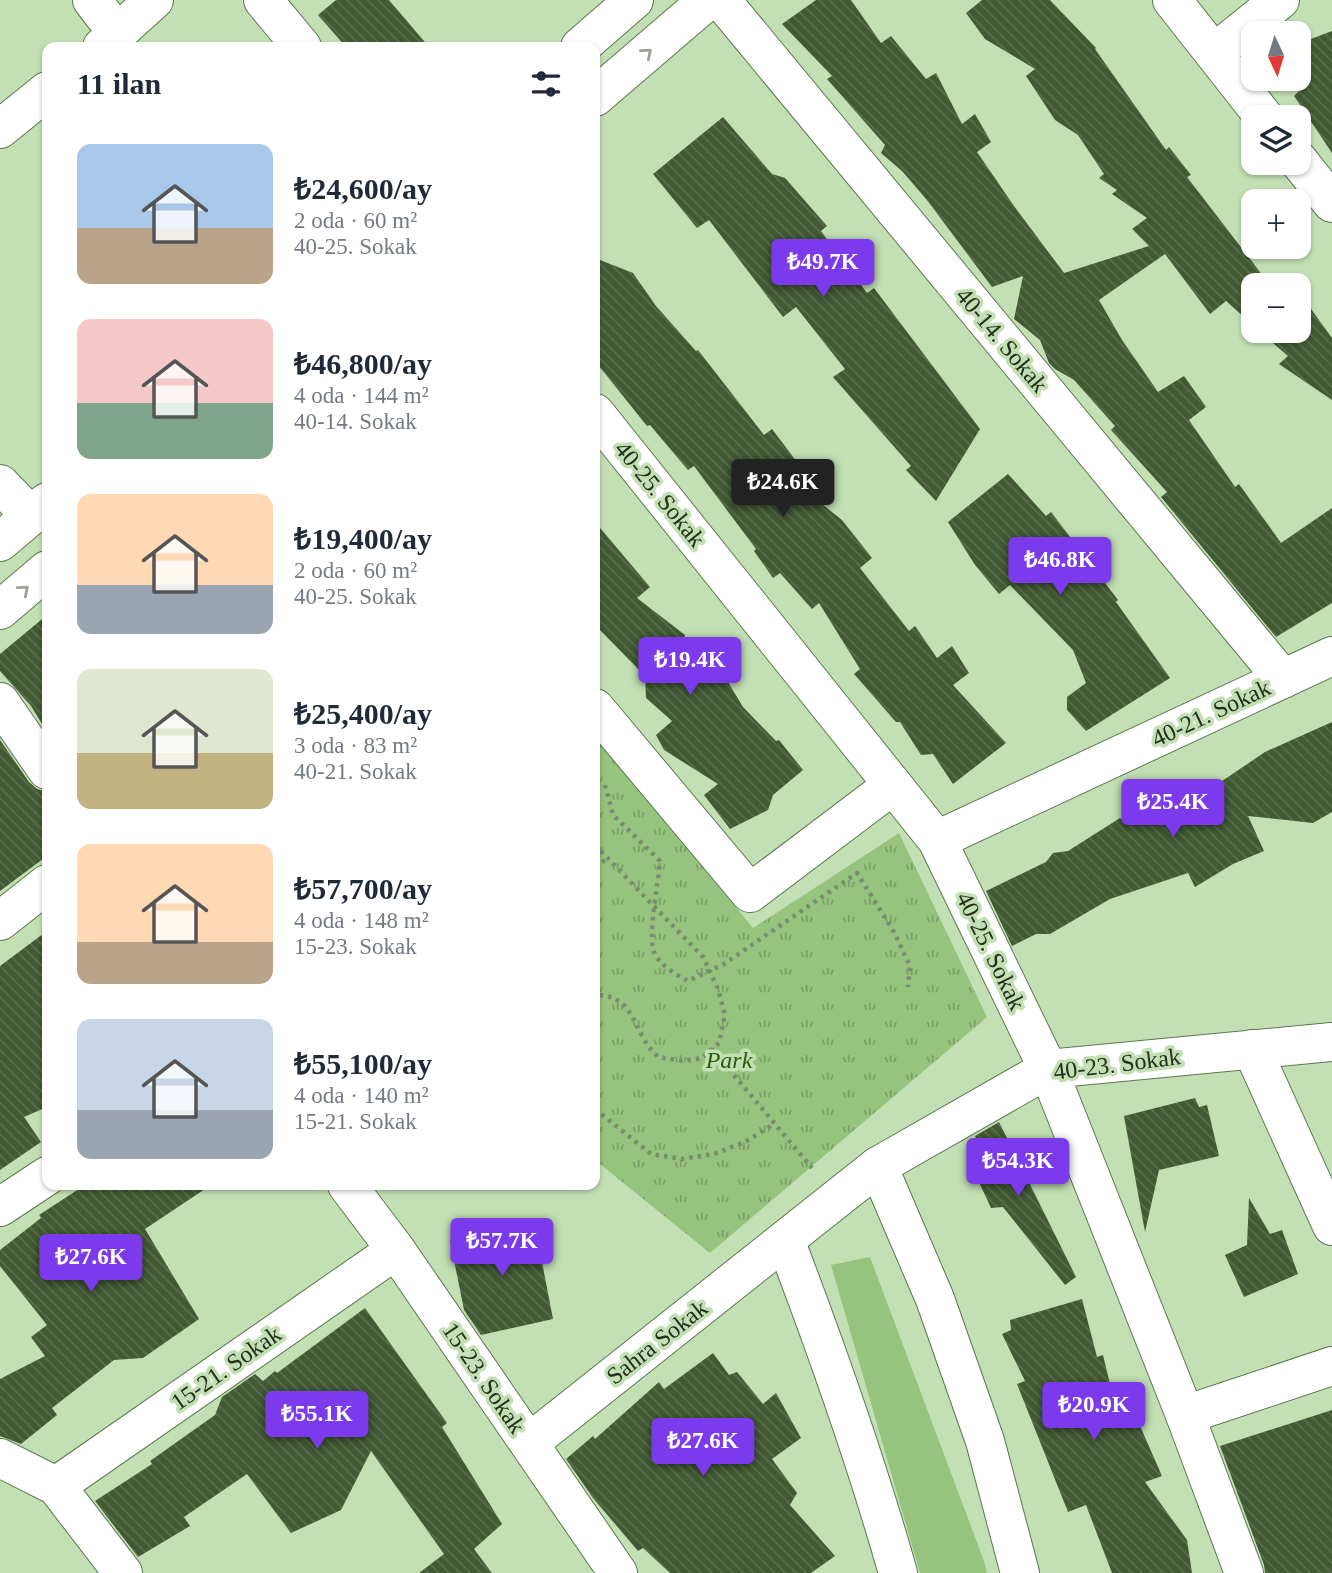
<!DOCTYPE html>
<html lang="tr">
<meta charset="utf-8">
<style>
:root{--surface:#fff;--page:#f6f6f7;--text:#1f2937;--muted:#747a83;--accent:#7c3aed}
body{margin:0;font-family:Georgia,serif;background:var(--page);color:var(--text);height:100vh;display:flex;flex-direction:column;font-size:26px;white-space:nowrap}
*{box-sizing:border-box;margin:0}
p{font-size:23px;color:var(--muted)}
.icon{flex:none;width:38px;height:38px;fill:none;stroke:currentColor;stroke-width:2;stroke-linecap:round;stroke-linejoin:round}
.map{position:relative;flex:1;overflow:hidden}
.panel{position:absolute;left:42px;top:42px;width:558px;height:1148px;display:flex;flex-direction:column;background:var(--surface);border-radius:14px;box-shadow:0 2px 5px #0004}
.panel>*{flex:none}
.needle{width:46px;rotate:176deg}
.fabs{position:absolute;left:1241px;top:21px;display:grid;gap:14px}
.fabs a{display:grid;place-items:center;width:70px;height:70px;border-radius:14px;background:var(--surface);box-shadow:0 2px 5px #0004;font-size:35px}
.price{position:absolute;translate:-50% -60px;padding:0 16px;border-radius:7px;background:var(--accent);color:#fff;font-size:23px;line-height:46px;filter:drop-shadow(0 2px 4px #0008)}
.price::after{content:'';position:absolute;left:50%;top:42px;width:21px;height:16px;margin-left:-10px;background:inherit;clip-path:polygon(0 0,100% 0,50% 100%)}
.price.on{background:#222;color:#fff}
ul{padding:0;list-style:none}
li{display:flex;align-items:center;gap:21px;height:175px;padding:0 35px}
li span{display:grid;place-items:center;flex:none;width:196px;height:140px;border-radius:14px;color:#555}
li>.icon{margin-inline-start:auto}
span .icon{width:84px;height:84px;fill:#fffc;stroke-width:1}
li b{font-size:30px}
h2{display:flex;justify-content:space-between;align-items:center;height:84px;padding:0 35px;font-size:30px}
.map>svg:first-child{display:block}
</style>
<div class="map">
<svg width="1332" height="1573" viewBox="0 0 1332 1573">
<defs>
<pattern id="park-tufts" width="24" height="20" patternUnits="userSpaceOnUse" patternTransform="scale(1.75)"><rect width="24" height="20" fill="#96c37e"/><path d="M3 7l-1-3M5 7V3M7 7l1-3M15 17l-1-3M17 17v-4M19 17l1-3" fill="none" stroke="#7a9f67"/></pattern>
<pattern id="building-back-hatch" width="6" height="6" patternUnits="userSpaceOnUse" patternTransform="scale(1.75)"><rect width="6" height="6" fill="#415a33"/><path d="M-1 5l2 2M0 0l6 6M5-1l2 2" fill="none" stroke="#5a6e4e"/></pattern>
</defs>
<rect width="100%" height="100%" fill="#c3e0b4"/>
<path fill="#96c37e" d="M870 1257 984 1561 987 1573H920L831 1265Z"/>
<path fill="url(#park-tufts)" d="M595 736 753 928 899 833 987 1017 710 1253 595 1160Z"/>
<g fill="url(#building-back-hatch)">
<path d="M336 0H389L429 47H346L318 15Z"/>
<path d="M816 0H851L881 43 891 36 926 79 936 73 962 124 975 114 991 142 977 152 1014 206 1064 273 1149 246 1132 229 1147 218 1112 194 1117 190 1099 178 1104 174 1078 135 1055 120 1026 76 1035 69 985 39 966 13 982 0H1050L1096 48 1095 49 1166 150 1169 147 1191 175 1187 177 1270 285H1253V325L1226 301 1210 314 1165 254 1099 300 1122 340 1158 392 1184 376 1206 407 1189 420 1235 487 1239 484 1281 543 1332 508V603L1276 637 1161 497 1167 492 1111 430 1115 426 1074 380 1055 369 1049 363 1040 340 1014 319 1023 276 992 287 927 200 902 171 881 153 885 145 827 79 832 76 782 24Z"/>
<path d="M1332 31V153L1294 96 1301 89 1298 86V44Z"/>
<path d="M723 117 772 174 785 178 827 226 821 231 867 293 874 288 980 429 936 501 906 470 911 466 833 377 845 369 796 307 783 317 709 220 697 228 653 174Z"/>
<path d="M595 258 633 273 656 306 696 351 698 350 764 435 772 429 797 462 794 466 822 504 842 520 872 558 860 568 909 631 915 626 937 658 952 646 969 673 953 685 1006 743 953 784 933 754 921 755 900 722H896L854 674 860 669 819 603 812 609 780 573 773 578 754 551 756 549 694 466 688 470 650 425 647 426 595 361Z"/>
<path d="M1298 291 1332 338V400L1279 364 1288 356 1259 331H1298Z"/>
<path d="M1008 474 1046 516 1051 512 1118 600 1116 602 1170 678 1086 731 1067 710V697L1086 683 1073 650 1010 585 999 594 975 565 948 522Z"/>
<path d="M595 522 650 587 637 598 685 635 683 647 722 672 743 707 776 741 779 740 803 770 773 795 768 810 730 829 704 795 718 784 664 750 656 735 672 721 646 698 645 676 595 625Z"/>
<path d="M47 615V732L31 706 0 671V654Z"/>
<path d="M1332 722V812L1313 823 1248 816 1264 851 1233 864 1195 887 1188 873 1110 899 1050 934H1036L1012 946 986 891 1046 862 1053 853 1068 851 1120 818 1127 823 1192 794 1194 800 1265 752Z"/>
<path d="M0 740 29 782 37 789 47 792V856L0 891Z"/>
<path d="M47 931V1107L24 1117 41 1142 0 1170V966Z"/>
<path d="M1195 1098 1199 1107 1207 1105 1219 1156 1159 1170 1145 1232 1124 1116Z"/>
<path d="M999 1122 1076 1277 1065 1285 1003 1207 991 1208 972 1167 986 1160 975 1136Z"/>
<path d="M85 1185H211L145 1229 199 1319 143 1358 114 1360 52 1408 57 1415 21 1444 0 1436V1379L45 1356 31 1337 47 1325 0 1266V1250L41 1218 39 1215Z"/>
<path d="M1249 1198 1270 1234 1282 1230 1298 1274 1244 1297 1225 1255 1247 1245Z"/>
<path d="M534 1221 553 1319 481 1335 464 1310 450 1240Z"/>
<path d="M1082 1299 1097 1357 1103 1355 1117 1413 1133 1410 1162 1476 1145 1482 1187 1540 1192 1573H1112L1086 1505 1068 1512 1017 1384 1025 1381 1002 1334 1011 1330 1010 1320Z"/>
<path d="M365 1308 447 1423 442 1427 502 1524 474 1549 492 1573H419L444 1554 371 1451 341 1510 291 1533 247 1474 184 1517 190 1526 138 1557 95 1501 152 1464 150 1461 215 1415 222 1397 255 1374 263 1381 275 1371 277 1373Z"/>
<path d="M713 1353 729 1375 737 1372 763 1404 776 1393 801 1438 772 1459 797 1493 790 1505 835 1556 811 1573H670L643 1548 638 1551 593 1498 566 1459 593 1436 595 1439 659 1382 664 1389Z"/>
<path d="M1332 1410V1573H1265L1264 1565 1220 1446Z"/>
</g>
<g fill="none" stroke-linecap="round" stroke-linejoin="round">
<g stroke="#5c774f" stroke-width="40">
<g id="minor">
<path d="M92 0 118 34"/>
<path d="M263 0 302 47"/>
<path d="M721 0 1283 679"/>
<path d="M1172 0 1264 117"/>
<path d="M102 47 154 0"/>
<path d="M1214 53 1280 0"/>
<path d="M0 129 47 91"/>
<path d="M1298 160 1332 203"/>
<path d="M595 413 937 840 1048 1069 1185 1415 1244 1573"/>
<path d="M0 484 31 516"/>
<path d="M0 702 47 770"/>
<path d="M595 708 750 893 893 785"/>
<path d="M937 840 1332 656"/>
<path d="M0 921 47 884"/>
<path d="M1252 1049 1332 1226"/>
<path d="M878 1166 935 1299 985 1441 1020 1573"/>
<path d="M347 1185 396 1250 618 1573"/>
<path d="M0 1207 47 1176"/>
<path d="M785 1240C827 1350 866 1460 898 1573"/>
<path d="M1185 1415 1332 1366"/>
<path d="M529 1443 878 1166 1048 1069 1332 1042"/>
<path d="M0 1458 56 1486 123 1573"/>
<path d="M56 1486 396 1250"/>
</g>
</g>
<g stroke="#5c774f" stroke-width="40">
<g id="primary">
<path d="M580 47 634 0"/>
<path d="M595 97 708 0"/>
<path d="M0 542 47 502"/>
<path d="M0 610 47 570"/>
</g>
</g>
<g stroke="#798d6e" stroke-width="4.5" stroke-dasharray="3.5 5" stroke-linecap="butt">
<path d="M605 785 613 815 660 861C658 885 649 927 653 949 657 964 675 974 688 981L724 964 857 873 894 932 910 966 908 987"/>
<path d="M595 845 703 957 718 989 725 1015 719 1043 702 1058 683 1061 658 1057C653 1051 647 1046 644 1039 630 1015 627 995 595 995"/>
<path d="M595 867 608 858"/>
<path d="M712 1049 812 1168"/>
<path d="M595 1109 651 1154 682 1159 714 1154 745 1142 774 1124"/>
</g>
<use href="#minor" stroke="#fff" stroke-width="38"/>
<use href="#primary" stroke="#fff" stroke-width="38"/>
</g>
<defs><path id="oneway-chevron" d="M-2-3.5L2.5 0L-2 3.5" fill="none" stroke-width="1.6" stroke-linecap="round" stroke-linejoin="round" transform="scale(1.75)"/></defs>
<g stroke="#9ca199">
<use href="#oneway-chevron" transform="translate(647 53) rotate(-41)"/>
<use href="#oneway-chevron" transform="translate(24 590) rotate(-41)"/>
</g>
<g text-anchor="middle" stroke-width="7" stroke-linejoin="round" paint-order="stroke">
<g font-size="24" fill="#232e1d" stroke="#c3e0b4">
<text transform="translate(1002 340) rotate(50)" y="8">40-14. Sokak</text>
<text transform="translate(660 494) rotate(51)" y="8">40-25. Sokak</text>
<text transform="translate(1211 713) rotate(-25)" y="8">40-21. Sokak</text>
<text transform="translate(991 951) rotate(64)" y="8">40-25. Sokak</text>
<text transform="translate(1117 1064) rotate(-7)" y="8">40-23. Sokak</text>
<text transform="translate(657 1342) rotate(-38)" y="8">Sahra Sokak</text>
<text transform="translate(226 1368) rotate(-35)" y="8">15-21. Sokak</text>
<text transform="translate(484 1378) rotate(56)" y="8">15-23. Sokak</text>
</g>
<g font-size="24" font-style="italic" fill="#2e5a0c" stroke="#c3e0b4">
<text x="729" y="1068">Park</text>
</g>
</g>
</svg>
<div class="fabs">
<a><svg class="needle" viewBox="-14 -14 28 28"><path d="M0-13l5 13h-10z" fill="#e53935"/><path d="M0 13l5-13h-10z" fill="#747a83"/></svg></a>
<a><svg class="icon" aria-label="layers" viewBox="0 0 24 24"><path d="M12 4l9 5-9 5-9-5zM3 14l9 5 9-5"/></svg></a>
<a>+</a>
<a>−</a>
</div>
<b class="price" style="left:823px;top:299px">₺49.7K</b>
<b class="price on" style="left:783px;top:519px">₺24.6K</b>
<b class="price" style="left:1060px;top:597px">₺46.8K</b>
<b class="price" style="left:690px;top:697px">₺19.4K</b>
<b class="price" style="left:1173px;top:839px">₺25.4K</b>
<b class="price" style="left:1018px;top:1198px">₺54.3K</b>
<b class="price" style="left:502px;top:1278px">₺57.7K</b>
<b class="price" style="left:91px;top:1294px">₺27.6K</b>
<b class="price" style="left:1094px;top:1442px">₺20.9K</b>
<b class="price" style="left:317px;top:1451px">₺55.1K</b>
<b class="price" style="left:703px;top:1478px">₺27.6K</b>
<section class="panel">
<h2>11 ilan<svg class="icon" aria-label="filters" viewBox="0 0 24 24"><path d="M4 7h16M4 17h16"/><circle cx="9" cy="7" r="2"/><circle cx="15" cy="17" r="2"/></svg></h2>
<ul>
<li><span style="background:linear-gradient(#a9c7e8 60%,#b9a48a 0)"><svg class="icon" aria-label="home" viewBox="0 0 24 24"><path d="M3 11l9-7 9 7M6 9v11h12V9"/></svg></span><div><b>₺24,600/ay</b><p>2 oda · 60 m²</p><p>40-25. Sokak</p></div></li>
<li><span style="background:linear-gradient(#f6c9c9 60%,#7fa58c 0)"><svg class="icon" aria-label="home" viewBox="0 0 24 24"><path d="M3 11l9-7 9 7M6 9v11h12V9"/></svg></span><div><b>₺46,800/ay</b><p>4 oda · 144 m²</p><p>40-14. Sokak</p></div></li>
<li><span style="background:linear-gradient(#ffd9b3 65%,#9aa5b1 0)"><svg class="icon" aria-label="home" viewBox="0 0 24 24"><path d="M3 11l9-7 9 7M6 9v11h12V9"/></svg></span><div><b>₺19,400/ay</b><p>2 oda · 60 m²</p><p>40-25. Sokak</p></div></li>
<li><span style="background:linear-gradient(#dfe7d0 60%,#c2b280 0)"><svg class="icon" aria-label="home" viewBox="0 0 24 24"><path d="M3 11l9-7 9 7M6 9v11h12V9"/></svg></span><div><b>₺25,400/ay</b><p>3 oda · 83 m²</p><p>40-21. Sokak</p></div></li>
<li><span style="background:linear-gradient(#ffd9b3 70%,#b9a48a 0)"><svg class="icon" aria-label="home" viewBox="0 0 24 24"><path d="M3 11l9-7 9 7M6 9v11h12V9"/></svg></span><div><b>₺57,700/ay</b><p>4 oda · 148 m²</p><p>15-23. Sokak</p></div></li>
<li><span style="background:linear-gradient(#c9d6e8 65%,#9aa5b1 0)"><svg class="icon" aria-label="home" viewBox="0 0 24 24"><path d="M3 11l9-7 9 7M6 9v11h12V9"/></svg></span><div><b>₺55,100/ay</b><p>4 oda · 140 m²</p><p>15-21. Sokak</p></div></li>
</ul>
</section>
</div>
